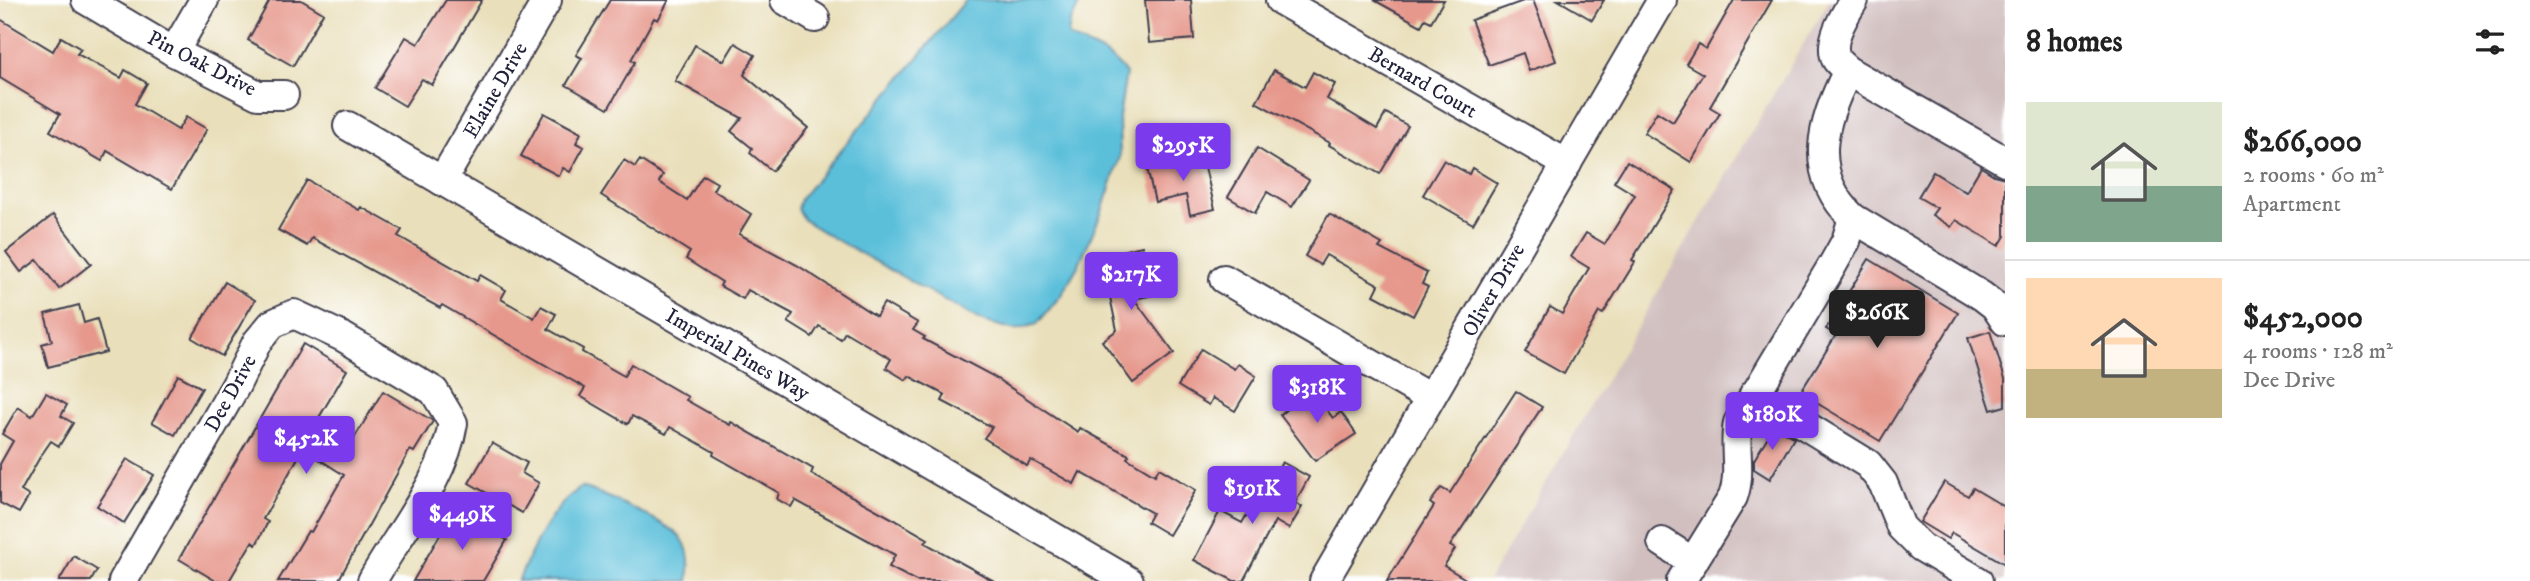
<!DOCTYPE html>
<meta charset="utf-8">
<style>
:root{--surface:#fff;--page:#f6f6f6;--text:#222;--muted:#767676;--line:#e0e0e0;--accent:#7c3aed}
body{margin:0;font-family:"IM FELL DW Pica",serif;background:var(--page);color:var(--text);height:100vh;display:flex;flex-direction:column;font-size:26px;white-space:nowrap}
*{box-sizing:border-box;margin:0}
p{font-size:23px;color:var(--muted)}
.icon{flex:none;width:38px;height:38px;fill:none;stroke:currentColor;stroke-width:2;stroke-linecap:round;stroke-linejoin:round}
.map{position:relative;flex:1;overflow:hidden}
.panel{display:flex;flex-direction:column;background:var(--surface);width:525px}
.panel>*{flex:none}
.price{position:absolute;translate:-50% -60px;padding:0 16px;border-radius:7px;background:var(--accent);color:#fff;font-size:23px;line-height:46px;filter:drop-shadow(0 2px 4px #0008)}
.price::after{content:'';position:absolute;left:50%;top:42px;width:21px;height:16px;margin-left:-10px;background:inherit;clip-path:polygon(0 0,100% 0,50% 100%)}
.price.active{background:#222;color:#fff}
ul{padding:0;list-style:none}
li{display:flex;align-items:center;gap:21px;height:175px;padding:0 21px}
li+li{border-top:2px solid var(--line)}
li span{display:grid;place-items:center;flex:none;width:196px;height:140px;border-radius:0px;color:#555}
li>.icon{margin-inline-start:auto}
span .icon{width:84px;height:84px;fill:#fffc;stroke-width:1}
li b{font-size:30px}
h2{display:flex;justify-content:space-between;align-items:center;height:84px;padding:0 21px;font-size:30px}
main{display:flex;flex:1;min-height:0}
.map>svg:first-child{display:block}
</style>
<main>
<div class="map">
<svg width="2005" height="581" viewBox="0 0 2005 581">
<rect width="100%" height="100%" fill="#fff"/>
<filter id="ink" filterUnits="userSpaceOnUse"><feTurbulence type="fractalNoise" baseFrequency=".0143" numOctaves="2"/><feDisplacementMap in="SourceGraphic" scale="14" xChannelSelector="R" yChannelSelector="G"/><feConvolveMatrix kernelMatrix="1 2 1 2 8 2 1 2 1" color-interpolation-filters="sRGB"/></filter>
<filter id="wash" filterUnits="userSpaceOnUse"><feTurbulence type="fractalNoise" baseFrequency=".00686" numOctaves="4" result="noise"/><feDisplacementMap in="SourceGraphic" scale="28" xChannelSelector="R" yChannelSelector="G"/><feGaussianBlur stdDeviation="1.57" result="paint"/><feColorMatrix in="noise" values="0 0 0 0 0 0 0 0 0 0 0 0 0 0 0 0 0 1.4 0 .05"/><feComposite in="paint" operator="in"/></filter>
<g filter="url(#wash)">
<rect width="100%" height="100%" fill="#e9dfba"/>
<path fill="#d1bfbf" d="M1829 0H2005V581H1488Z"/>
<g fill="#5cbfda" stroke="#3f708a" stroke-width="2">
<path d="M966 0H1081L1070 23 1068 35C1074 41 1081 43 1089 46 1105 53 1116 60 1126 74L1119 117 1120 157 1101 214 1078 266 1061 295 1037 324 1015 330 982 321 833 238 804 220 797 209 800 199Z"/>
<path d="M581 487C598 491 673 525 682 539 690 550 690 568 688 581H518C534 546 549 510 581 487Z"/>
</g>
<g id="blocks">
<g fill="#e6988c">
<path d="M270 0H301L323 13 293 66 248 40Z"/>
<path d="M446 0H482L432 85 422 79 405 106 375 88 406 37 418 44Z"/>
<path d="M610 0H669L658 20 654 18 631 60 635 62 608 109 566 85 582 58 576 55Z"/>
<path d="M1145 0H1191L1194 39 1149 43Z"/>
<path d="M1374 0H1444L1431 22 1425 19 1421 26Z"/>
<path d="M1526 0H1533L1556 61 1529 71 1523 53 1489 65 1471 20Z"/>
<path d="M1558 0H1604L1592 20Z"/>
<path d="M1734 0H1772L1710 107 1720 113 1691 162 1644 133 1657 112 1673 122 1703 74 1686 64 1698 44 1706 49Z"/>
<path d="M0 19 53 51 61 37 81 49 77 54 121 78 125 70 147 83 135 104 178 130 186 117 207 129 172 189 107 151 102 161 50 131 60 114 0 78Z"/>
<path d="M735 43 755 55 744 75 808 128 772 171 750 153 752 148 731 131 742 118 675 81 695 45 724 61Z"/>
<path d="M1274 70 1305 87 1313 72 1335 84 1327 99 1377 129 1386 113 1408 126 1380 174 1329 145 1330 143 1256 102Z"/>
<path d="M544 113 581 133 576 143 584 147 570 172 563 168 559 176 521 156Z"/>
<path d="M1257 148 1309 180 1292 207 1267 192 1255 213 1228 197Z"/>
<path d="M1202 155 1215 209 1190 215 1186 195 1155 202 1147 168Z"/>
<path d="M624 160 635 167 640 160 663 175 659 182 687 200 703 175 717 183 713 190 751 214 739 234 797 265 876 316 884 303 918 323 913 330 925 337 923 339 991 375 1078 432 1080 428 1129 455 1127 458 1155 475 1159 468 1196 490 1169 535 1147 522 1152 513 1080 472 1074 484 1031 460 1027 466 984 438 992 427 942 401 945 395 909 376 906 380 886 368 891 359 845 332 841 339 819 326 812 337 788 322 793 314 748 290 743 299 720 286 722 282 686 259 690 252 601 195Z"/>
<path d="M1444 160 1469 174 1472 168 1497 183 1473 224 1423 195Z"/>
<path d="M1627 161 1675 190 1632 260 1635 262 1603 314 1599 312 1564 374 1525 352 1550 307 1562 314 1589 268 1571 257 1586 233 1605 244 1635 195 1614 182Z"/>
<path d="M1981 167 1994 175 2005 178V236L1999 246 1956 220 1951 227 1932 215 1937 208 1918 197 1933 172 1966 192Z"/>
<path d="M307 180 359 210 361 207 402 230 398 236 477 281 480 275 506 290 501 299 534 318 541 306 556 314 548 329 583 349 582 352 624 376 631 364 688 397 686 400 730 425 731 422 813 469 811 474 895 520 928 539 925 543 994 581H916L889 567 895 555 795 500 791 507 777 499 779 493 713 455 714 452 670 427 666 434 632 416 628 424 580 396 585 388 442 305 440 308 312 238 307 246 278 230Z"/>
<path d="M1329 214 1382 244 1379 248 1427 273 1422 284 1428 287 1413 316 1374 295 1379 285 1326 255 1320 265 1305 256Z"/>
<path d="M53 215 91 264 59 289 37 260 21 272 6 252Z"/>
<path d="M1142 246 1154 295 1134 299 1174 353 1133 383 1102 341 1117 330 1109 292 1100 293 1092 258Z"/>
<path d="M1869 259 1958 313 1880 441 1800 393 1836 335 1826 329Z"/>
<path d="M225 282 255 300 222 356 192 338Z"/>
<path d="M79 305 84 323 97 319 106 352 48 367 42 344 52 341 45 314Z"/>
<path d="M1990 331 2005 379V406L1991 410 1968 338Z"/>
<path d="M303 344 347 370 314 426 346 445 350 439 353 440 383 391 433 421 414 452 410 450 338 581H278L308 531 311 532 344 475 303 449 263 519 268 522 256 545 252 542 229 581H216L179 559Z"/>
<path d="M1201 349 1234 369 1238 364 1256 376 1235 411 1213 398 1209 405 1178 386Z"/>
<path d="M178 375 202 388 175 435 152 422Z"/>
<path d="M1310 388 1333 418 1341 412 1356 434 1315 461 1280 415Z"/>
<path d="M1516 391 1542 407 1450 546 1455 549 1444 566 1469 581H1387L1434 506 1430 503 1441 488 1450 493Z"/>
<path d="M46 393 67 405 61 416 73 423 59 446 51 441 40 457 21 491 29 496 19 513 0 503V464L13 441 2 434 18 407 32 416Z"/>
<path d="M1774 426 1794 438 1770 479 1754 469V460Z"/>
<path d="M492 443 527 463 522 473 539 483 522 513 469 483Z"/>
<path d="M127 459 154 475 124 523 97 506Z"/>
<path d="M1282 462 1309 477 1295 503 1302 507 1289 529 1275 521 1243 581H1234L1194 560 1220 511 1242 523 1272 472 1276 474Z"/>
<path d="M1944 482 1968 496 1973 488 2005 507V564L1952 533 1948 539 1920 522Z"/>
<path d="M455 509 507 540 483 581H413Z"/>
<path d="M74 556 97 570 91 581H59Z"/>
</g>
</g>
</g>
<g filter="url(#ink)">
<use href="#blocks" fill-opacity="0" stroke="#403e4e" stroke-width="2"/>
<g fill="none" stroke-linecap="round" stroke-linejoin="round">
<g stroke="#403e4e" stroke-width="32">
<g id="minor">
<path d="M86 0 174 52 258 95H284"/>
<path d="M785 0 815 18"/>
<path d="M1280 0 1567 164"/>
<path d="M1854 0C1845 15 1828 40 1836 59 1838 63 1845 68 1848 71L2005 161"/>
<path d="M174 52 204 0"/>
<path d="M1848 71C1822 121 1806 173 1853 218L1982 296 1995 306 2005 321"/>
<path d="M348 126 1129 581"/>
<path d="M442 181 547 0"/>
<path d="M1224 279 1430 398"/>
<path d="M1754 394 1868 464 1883 483 1901 527 1921 547 1978 581"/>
<path d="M1662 542 1693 562"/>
<path d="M123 581 236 385 257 342 272 324 294 314 343 337 434 391 453 423C444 480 400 531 372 581"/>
<path d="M1324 581 1662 0"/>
<path d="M1681 581 1733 497C1742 472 1733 448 1738 423L1832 266 1846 241 1853 218"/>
</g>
</g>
<use href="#minor" stroke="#fff" stroke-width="28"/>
</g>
</g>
<g text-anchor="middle" stroke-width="5" stroke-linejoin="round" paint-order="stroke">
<g font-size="21" fill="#22223b" stroke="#fff">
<text transform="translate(202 63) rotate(27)" y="7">Pin Oak Drive</text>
<text transform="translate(1423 82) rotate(30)" y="7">Bernard Court</text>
<text transform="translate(495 90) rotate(-60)" y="7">Elaine Drive</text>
<text transform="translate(1493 290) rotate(-60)" y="7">Oliver Drive</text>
<text transform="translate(738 354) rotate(30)" y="7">Imperial Pines Way</text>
<text transform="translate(230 393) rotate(-61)" y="7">Dee Drive</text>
</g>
</g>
</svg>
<b class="price" style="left:1183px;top:183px">$295K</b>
<b class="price" style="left:1131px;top:312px">$217K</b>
<b class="price active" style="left:1877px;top:350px">$266K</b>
<b class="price" style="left:1317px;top:425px">$318K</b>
<b class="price" style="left:1772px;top:452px">$180K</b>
<b class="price" style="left:306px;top:476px">$452K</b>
<b class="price" style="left:1252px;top:526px">$191K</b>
<b class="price" style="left:462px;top:552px">$449K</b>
</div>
<section class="panel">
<h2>8 homes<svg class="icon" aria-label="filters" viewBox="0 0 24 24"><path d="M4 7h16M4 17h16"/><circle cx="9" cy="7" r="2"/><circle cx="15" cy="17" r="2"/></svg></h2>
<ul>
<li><span style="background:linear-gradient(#dfe7d0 60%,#7fa58c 0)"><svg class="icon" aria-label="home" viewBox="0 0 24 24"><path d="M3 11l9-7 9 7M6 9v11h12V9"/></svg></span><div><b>$266,000</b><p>2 rooms · 60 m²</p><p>Apartment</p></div></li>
<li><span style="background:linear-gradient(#ffd9b3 65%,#c2b280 0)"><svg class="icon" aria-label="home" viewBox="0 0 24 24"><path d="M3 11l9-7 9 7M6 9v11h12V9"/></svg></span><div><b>$452,000</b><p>4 rooms · 128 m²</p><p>Dee Drive</p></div></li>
</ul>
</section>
</main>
